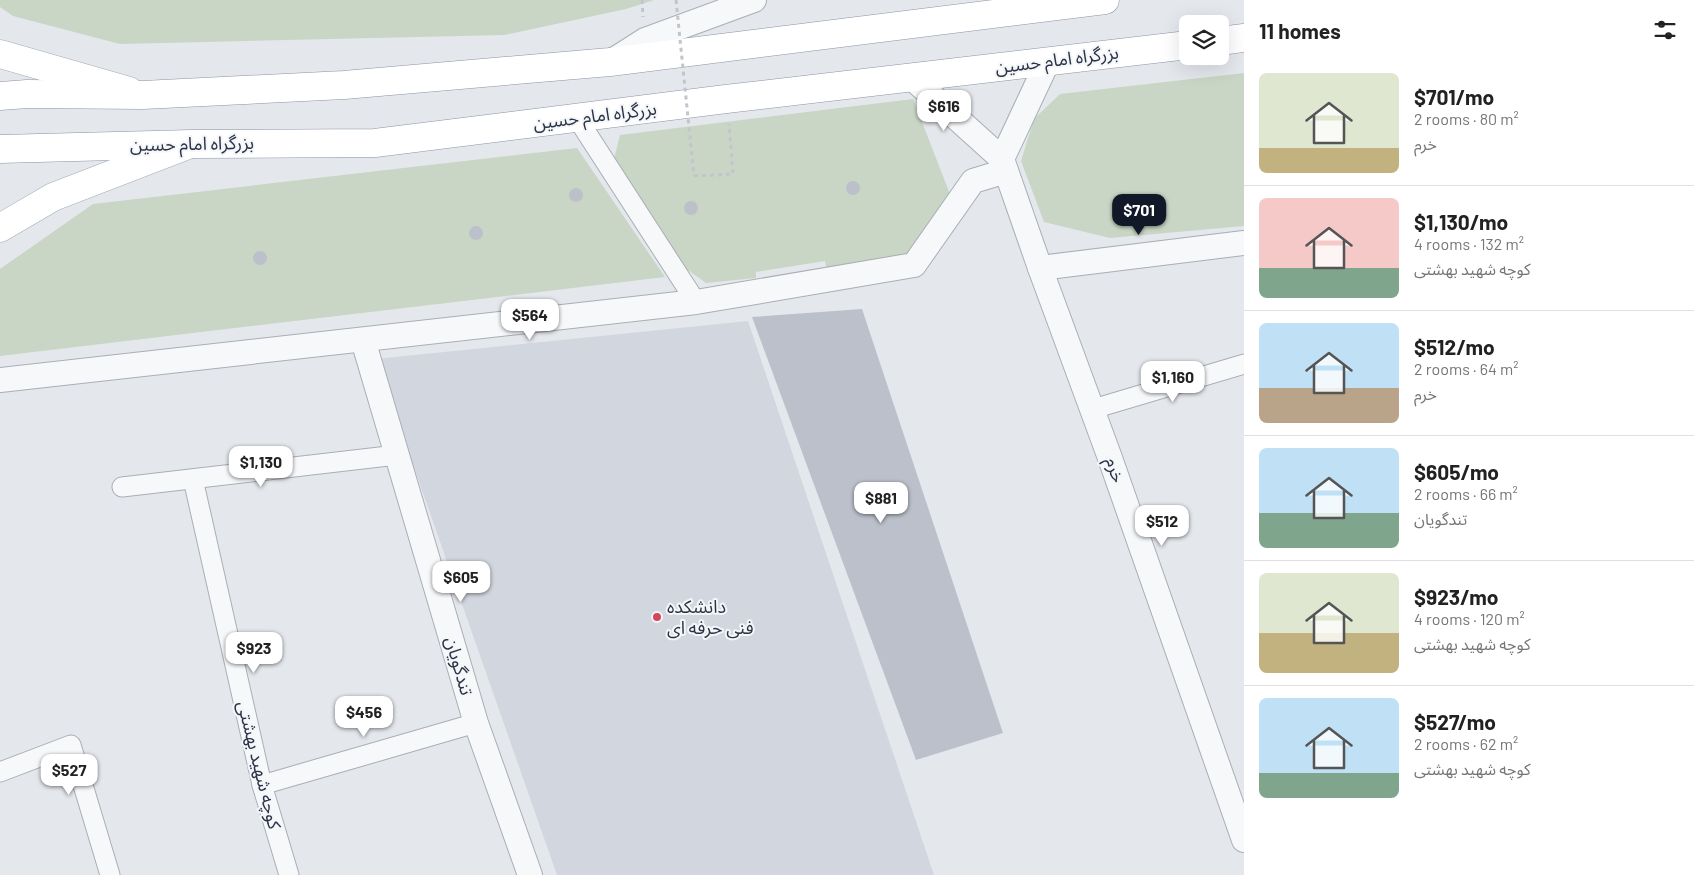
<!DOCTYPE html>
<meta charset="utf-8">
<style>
:root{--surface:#fff;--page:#f2f2f2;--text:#222;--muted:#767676;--line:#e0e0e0;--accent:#111827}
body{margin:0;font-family:Barlow,"Noto Sans Arabic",sans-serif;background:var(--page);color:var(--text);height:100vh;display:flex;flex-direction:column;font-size:19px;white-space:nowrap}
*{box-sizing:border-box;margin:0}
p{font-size:16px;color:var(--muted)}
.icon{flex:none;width:28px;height:28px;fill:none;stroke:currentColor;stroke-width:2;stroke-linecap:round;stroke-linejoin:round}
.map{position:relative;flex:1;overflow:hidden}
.drawer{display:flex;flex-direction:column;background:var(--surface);width:450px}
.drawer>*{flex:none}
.buttons{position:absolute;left:1179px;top:15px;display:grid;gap:10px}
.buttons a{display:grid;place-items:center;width:50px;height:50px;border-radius:8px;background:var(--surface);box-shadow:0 5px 20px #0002;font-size:25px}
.price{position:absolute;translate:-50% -42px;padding:0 11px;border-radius:10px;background:#fff;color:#222;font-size:16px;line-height:32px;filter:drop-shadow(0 1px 2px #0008)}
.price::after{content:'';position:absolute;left:50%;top:30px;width:15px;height:11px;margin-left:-8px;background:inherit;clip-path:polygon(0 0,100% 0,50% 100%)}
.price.on{background:var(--accent);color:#fff}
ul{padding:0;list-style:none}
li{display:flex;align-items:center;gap:15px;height:125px;padding:0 15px}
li+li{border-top:1px solid var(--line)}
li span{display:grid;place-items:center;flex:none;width:140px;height:100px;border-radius:8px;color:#555}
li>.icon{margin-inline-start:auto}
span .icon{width:60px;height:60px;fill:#fffc;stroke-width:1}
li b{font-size:21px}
h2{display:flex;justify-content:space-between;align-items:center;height:60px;padding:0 15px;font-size:21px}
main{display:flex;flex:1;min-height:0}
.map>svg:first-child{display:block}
</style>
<main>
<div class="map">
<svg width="1244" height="875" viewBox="0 0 1244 875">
<rect width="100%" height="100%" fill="#e4e7ec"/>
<path fill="#d2d6de" d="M748 321 934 875H557L376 359Z"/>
<g fill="#c9d6c5">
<path d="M0 0H654L626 9 504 35 120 44 13 16 0 7Z"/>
<path d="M1244 73V226L1110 238 1044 222 1021 161 1034 119 1060 94Z"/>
<path d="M913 99 950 194 904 261 827 270 825 261 756 272V278L706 283 674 260 612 167 620 135Z"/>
<path d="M577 148 665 277 0 356V269L93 204Z"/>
</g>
<g fill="#bbc0ca">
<circle cx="853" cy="188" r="7"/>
<circle cx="576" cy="195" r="7"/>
<circle cx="691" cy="208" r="7"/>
<circle cx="476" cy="233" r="7"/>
<circle cx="260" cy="258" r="7"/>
<path d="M862 309 1003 733 916 760 752 317Z"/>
</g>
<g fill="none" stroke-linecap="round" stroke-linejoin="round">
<g stroke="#a9aeb7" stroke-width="21">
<g id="minor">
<path d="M577 118 696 302"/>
<path d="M1093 409 1244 364"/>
<path d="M193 479 262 785 289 875"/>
<path d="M122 487 397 455"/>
<path d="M0 772 71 745 110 875"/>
<path d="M262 785 476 723"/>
</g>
</g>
<g stroke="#a9aeb7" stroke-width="26">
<g id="tertiary">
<path d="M612 61 645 40 754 0"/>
<path d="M911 77 1002 159 1040 268 1110 458 1244 840"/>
<path d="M1002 159 1048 61"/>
<path d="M1040 268 1244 243"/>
<path d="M363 340 476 723 530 875"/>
<path d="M0 380 696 302 914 265 973 181 1006 171"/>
</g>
</g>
<g stroke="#a3abb8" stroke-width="29">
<g id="primary">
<path d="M0 54 129 91"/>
<path d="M0 228 53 197 188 145"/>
</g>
</g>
<g stroke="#8b94a3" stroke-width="29">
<g id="trunk">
<path d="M1220 41 1244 38"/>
<path d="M0 96 27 94 143 95 344 85 610 62 1105 0"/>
<path d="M0 149 191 144 375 143 726 99 1188 45"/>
</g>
</g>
<g stroke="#c2c5cb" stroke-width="3" stroke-dasharray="4 4" stroke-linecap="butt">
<path d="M642 0 643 17"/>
<path d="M694 176 733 174 729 124"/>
</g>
<use href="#minor" stroke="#f7f8fa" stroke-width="19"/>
<use href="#tertiary" stroke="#f7f8fa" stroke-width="24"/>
<use href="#primary" stroke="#fff" stroke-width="28"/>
<use href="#trunk" stroke="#fff" stroke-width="28"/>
<path stroke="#c2c5cb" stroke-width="3" stroke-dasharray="4 4" stroke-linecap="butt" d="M676 0 694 176"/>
</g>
<circle fill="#d1495b" stroke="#f4f6f9" stroke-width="2" cx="657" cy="617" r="5"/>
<g text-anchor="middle" stroke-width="4" stroke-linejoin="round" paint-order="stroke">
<g font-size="18" fill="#2b3445" stroke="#f4f6f9">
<text transform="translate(1057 60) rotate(-7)" y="6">بزرگراه امام حسین</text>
<text transform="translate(595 116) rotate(-7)" y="6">بزرگراه امام حسین</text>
<text transform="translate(192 144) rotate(-1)" y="6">بزرگراه امام حسین</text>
<text transform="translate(1115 470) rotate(71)" y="6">خرم</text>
<text transform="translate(459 666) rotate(74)" y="6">تندگویان</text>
<text transform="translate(259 765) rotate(76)" y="6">کوچه شهید بهشتی</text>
</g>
<g font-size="18" fill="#2b3445" stroke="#f4f6f9" text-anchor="start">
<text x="667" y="613">دانشکده<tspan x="667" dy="21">فنی حرفه ای</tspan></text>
</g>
</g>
</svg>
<div class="buttons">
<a><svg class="icon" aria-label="layers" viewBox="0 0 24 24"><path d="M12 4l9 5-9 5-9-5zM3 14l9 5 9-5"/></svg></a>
</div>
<b class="price" style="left:944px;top:132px">$616</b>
<b class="price on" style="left:1139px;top:236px">$701</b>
<b class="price" style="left:530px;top:341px">$564</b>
<b class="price" style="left:1173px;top:403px">$1,160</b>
<b class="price" style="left:261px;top:488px">$1,130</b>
<b class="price" style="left:881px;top:524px">$881</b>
<b class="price" style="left:1162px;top:547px">$512</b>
<b class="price" style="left:461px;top:603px">$605</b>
<b class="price" style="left:254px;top:674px">$923</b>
<b class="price" style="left:364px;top:738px">$456</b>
<b class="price" style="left:69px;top:796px">$527</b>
</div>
<section class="drawer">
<h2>11 homes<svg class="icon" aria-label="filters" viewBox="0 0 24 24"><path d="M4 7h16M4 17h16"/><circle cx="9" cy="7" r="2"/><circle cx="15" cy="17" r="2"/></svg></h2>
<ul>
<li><span style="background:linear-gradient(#dfe7d0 75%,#c2b280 0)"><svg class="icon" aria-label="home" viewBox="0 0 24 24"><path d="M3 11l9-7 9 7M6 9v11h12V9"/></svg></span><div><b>$701/mo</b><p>2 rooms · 80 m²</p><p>خرم</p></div></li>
<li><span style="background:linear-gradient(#f6c9c9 70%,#7fa58c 0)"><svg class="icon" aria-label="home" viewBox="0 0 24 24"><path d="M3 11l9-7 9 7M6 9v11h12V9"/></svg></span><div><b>$1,130/mo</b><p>4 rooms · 132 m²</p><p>کوچه شهید بهشتی</p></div></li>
<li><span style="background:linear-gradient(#bfe0f5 65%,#b9a48a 0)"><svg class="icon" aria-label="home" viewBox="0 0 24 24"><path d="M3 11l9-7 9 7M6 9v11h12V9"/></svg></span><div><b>$512/mo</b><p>2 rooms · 64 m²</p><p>خرم</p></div></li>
<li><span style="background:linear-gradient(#bfe0f5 65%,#7fa58c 0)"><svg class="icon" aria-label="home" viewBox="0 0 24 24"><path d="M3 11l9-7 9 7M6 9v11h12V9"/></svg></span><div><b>$605/mo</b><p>2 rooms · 66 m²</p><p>تندگویان</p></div></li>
<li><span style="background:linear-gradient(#dfe7d0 60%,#c2b280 0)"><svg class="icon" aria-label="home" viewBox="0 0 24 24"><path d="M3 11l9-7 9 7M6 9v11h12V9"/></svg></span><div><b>$923/mo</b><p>4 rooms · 120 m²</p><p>کوچه شهید بهشتی</p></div></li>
<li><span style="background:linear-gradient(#bfe0f5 75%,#7fa58c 0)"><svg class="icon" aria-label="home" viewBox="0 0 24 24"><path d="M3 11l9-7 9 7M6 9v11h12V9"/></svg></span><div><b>$527/mo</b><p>2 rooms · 62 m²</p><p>کوچه شهید بهشتی</p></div></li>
</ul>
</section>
</main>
